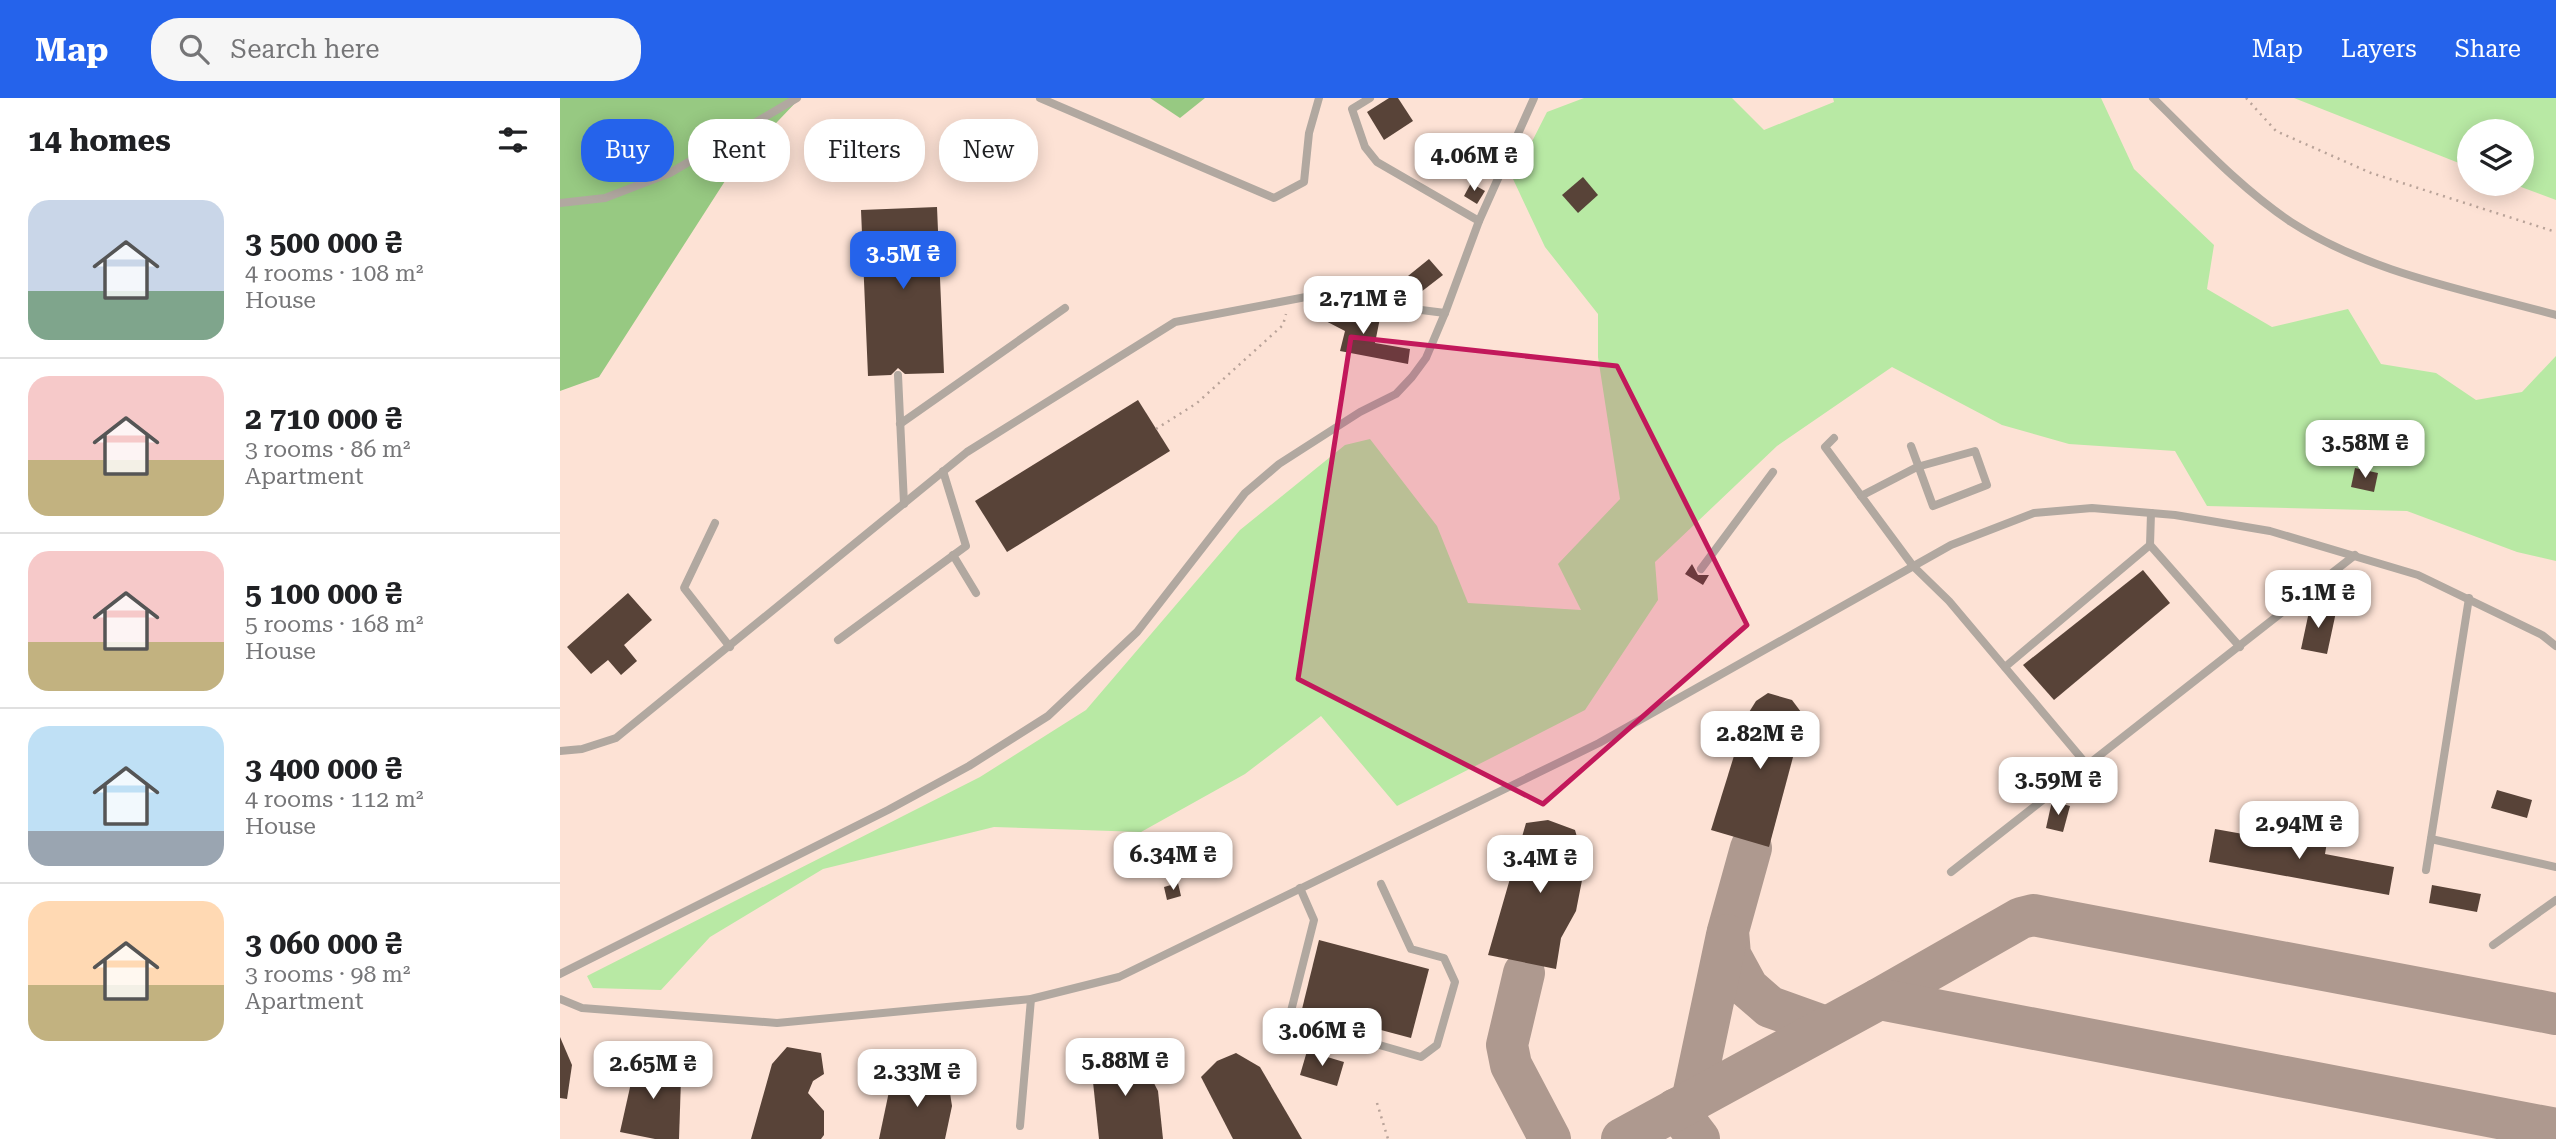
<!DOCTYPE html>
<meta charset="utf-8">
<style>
:root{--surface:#fff;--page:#f6f6f6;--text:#202124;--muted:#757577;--line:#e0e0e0;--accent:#2563eb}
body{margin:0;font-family:"Roboto Serif",serif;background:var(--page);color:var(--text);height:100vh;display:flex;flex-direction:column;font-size:26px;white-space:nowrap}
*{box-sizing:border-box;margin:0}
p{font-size:23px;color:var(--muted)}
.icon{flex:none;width:38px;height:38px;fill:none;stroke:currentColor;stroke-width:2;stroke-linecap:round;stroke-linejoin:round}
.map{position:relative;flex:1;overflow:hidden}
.side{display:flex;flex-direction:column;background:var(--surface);width:560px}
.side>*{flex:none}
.banner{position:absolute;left:21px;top:21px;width:665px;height:63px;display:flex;gap:14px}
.controls{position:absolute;left:1897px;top:21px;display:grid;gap:14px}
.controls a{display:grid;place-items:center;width:77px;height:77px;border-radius:50%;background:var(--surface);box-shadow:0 4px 18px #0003;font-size:35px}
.price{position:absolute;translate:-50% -60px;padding:0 16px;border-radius:14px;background:#fff;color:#222;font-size:23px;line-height:46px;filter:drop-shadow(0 2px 4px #0008)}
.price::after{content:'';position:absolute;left:50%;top:42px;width:21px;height:16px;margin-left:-10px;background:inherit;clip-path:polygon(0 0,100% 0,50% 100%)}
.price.active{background:var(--accent);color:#fff}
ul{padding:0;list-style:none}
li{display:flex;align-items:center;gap:21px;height:175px;padding:0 28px}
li+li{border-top:2px solid var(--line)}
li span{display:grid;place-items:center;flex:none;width:196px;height:140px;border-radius:21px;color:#555}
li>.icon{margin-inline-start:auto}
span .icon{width:84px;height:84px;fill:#fffc;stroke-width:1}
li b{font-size:30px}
h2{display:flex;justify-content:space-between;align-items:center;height:84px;padding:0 28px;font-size:30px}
.chip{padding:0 24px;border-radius:28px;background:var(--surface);box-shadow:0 4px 18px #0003;font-size:24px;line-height:63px}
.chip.active{background:var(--accent);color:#fff}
header{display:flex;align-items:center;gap:42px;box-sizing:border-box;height:98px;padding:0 35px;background:var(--accent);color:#fff}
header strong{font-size:33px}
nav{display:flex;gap:38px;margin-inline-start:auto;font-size:24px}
.search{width:490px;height:63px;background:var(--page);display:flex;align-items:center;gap:18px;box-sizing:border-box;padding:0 24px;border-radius:28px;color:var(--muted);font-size:26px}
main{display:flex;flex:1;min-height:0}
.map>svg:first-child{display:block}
</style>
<header>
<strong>Map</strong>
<div class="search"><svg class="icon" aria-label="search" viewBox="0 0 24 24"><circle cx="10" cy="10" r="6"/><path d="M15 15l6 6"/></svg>Search here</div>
<nav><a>Map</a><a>Layers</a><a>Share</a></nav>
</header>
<main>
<section class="side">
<h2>14 homes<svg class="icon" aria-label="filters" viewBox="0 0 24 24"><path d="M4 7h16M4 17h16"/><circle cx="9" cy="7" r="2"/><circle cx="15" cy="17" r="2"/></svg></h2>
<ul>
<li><span style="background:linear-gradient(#c9d6e8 65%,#7fa58c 0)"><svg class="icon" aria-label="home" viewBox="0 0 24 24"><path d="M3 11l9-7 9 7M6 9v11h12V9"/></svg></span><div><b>3 500 000 ₴</b><p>4 rooms · 108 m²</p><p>House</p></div></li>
<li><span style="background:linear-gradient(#f6c9c9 60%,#c2b280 0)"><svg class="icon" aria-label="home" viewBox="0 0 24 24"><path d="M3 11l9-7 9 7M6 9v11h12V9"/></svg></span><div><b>2 710 000 ₴</b><p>3 rooms · 86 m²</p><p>Apartment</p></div></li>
<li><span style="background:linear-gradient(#f6c9c9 65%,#c2b280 0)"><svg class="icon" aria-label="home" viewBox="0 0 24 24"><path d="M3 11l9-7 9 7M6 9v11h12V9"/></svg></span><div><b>5 100 000 ₴</b><p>5 rooms · 168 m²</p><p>House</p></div></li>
<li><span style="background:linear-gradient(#bfe0f5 75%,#9aa5b1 0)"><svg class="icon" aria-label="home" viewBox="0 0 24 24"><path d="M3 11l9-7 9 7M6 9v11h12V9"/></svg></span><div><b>3 400 000 ₴</b><p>4 rooms · 112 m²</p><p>House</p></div></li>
<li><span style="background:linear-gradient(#ffd9b3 60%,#c2b280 0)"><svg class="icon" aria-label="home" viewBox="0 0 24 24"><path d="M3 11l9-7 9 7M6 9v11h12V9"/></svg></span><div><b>3 060 000 ₴</b><p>3 rooms · 98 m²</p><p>Apartment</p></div></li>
</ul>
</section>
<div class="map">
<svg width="1996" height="1041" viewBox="0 0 1996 1041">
<rect width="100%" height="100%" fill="#fde2d5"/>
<g fill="#b8e9a4">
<path d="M1024 0H1172L1204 32 1274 4 1273 0H1541L1574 71 1654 147 1647 191 1712 229 1788 211 1821 266 1876 275 1916 302 1962 294 1996 258V463L1957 454 1847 413 1647 408 1615 353 1509 346 1442 327 1332 269 1217 348 1095 464 1098 502 1025 612 837 708 761 618 685 676 581 734 434 729 263 771 150 839 101 892 33 890 27 878 420 679 526 612 680 432 785 347 810 341 877 428 908 505 1021 512 998 466 1060 401 1038 259V216L985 149 953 81 987 14Z"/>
<path d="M1734 0H1996V102L1953 86H1962V33H1909V69Z"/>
</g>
<g fill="#97c982">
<path d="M0 0H240L174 69 39 279 0 293Z"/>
<path d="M590 0H645L620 20Z"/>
</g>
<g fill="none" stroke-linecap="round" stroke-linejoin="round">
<g stroke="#ae998f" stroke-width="42">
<path d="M1191 750 1168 833 1170 857 1188 890 1210 909 1266 929"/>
<path d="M964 875 947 947 951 967 990 1041"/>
<path d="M1319 901 1461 820 1473 817 1996 916"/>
<path d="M1132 1003 1167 837"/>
<path d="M1116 1011 1139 1041"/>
<path d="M1062 1041 1319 901 1996 1031"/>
</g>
</g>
<g fill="#584338">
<path d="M829 0H838L853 23 824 42 807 14Z"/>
<path d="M1023 79 1038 97 1018 115 1002 97Z"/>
<path d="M911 85 925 93 917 106 904 98Z"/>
<path d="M377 109 384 275 345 276 338 270 331 277 308 278 301 112Z"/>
<path d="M869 161 883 177 861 194 848 178Z"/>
<path d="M762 206 787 220 789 213 820 220 815 245 850 251 848 266 780 253 785 233 756 218Z"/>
<path d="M578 302 610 353 447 454 415 403Z"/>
<path d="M1795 370 1818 375 1814 394 1791 389Z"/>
<path d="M1132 466 1138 477H1149L1143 487 1125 476Z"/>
<path d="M1583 472 1610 505 1494 602 1463 567Z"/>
<path d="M68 495 92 522 64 547 77 563 61 577 48 562 31 576 7 549Z"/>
<path d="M1750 509 1776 514 1767 556 1741 551Z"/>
<path d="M1208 595 1232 602 1244 618 1209 749 1151 732 1186 619 1196 603Z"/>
<path d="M1937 692 1972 702 1967 720 1931 710Z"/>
<path d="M1492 703 1510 708 1503 734 1486 730Z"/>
<path d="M988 722 1015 732 1025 767 1016 813 1001 840 996 871 928 857 966 725Z"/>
<path d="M1655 731 1750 748 1752 736 1768 738 1765 756 1834 769 1829 797 1649 764Z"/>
<path d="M618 785 621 798 607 802 604 789Z"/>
<path d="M1872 787 1921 796 1917 814 1869 805Z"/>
<path d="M759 842 869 871 851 940 742 911Z"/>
<path d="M0 939 12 967 7 1001 0 1000Z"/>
<path d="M227 949 261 955 264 976 253 983 248 995 264 1013V1037L261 1041H191L212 966Z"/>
<path d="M544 953 578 954 598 993 603 1041H539L531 965Z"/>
<path d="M747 953 784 964 777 988 740 977Z"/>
<path d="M676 955 700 969 742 1041H673L641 979 657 963Z"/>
<path d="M77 958H93L121 981 119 1041H95L60 1034Z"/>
<path d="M358 974 388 982 392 1008 385 1041H319L331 984Z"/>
</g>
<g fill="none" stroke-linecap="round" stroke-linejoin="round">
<g stroke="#b9a399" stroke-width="2.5" stroke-dasharray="2 5" stroke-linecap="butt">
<path d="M1686 0 1716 33 1811 75 1996 134"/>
<path d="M596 331 637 305 723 227 726 216"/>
<path d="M817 1005 828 1041"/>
</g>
<g stroke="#b1a8a0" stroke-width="8">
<path d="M480 0 714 100 744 84 749 35 759 0"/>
<path d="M810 0 792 11 805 49 817 64 919 123"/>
<path d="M1593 0C1637 43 1680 90 1731 124 1809 175 1907 192 1996 217"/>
<path d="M0 105 45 100 110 75 237 0"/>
<path d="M338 277 344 406"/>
<path d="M340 326 505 210"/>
<path d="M1274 340 1265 349 1353 468 1389 503 1528 668"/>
<path d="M1301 398 1357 369 1415 353 1427 387 1373 408 1351 348"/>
<path d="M155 425 124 490 170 549"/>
<path d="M1590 447 1591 415"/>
<path d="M393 457 416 495"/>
<path d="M1141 471 1213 374"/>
<path d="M278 542 406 448 383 373"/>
<path d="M1445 569 1590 447 1680 549"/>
<path d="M0 653 22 651 56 640 407 354 615 224 751 198 885 215"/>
<path d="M1871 741 1996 769"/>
<path d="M1866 772 1909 500"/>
<path d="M1391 774 1795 457"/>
<path d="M740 790 754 822 729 921 861 959 877 947 895 884 884 860 851 851 821 786"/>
<path d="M1933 847 1996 802"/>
<path d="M0 876 328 712 409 668 488 618 577 534 685 395 719 366 800 314 836 296 852 279 866 260 885 215 919 123 974 0"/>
<path d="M0 901 22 910 217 925 471 901 559 879 1039 645 1391 447 1474 415 1532 410 1615 417 1710 433 1858 477 1982 537 1996 548"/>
<path d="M460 1028 471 901"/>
</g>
</g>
<path fill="#c2185b" fill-opacity="0.2" stroke="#c2185b" stroke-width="5" stroke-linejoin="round" d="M791 239 1057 268 1187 527 983 706 738 581Z"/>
</svg>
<div class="controls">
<a><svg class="icon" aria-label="layers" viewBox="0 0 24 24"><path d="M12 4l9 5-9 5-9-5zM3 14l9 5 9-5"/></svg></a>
</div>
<b class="price" style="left:914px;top:95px">4.06M ₴</b>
<b class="price active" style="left:343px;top:193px">3.5M ₴</b>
<b class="price" style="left:803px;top:238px">2.71M ₴</b>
<b class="price" style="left:1805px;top:382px">3.58M ₴</b>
<b class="price" style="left:1758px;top:532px">5.1M ₴</b>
<b class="price" style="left:1200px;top:673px">2.82M ₴</b>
<b class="price" style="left:1498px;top:719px">3.59M ₴</b>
<b class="price" style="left:1739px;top:763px">2.94M ₴</b>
<b class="price" style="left:613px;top:794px">6.34M ₴</b>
<b class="price" style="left:980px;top:797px">3.4M ₴</b>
<b class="price" style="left:762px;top:970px">3.06M ₴</b>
<b class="price" style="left:565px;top:1000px">5.88M ₴</b>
<b class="price" style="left:93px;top:1003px">2.65M ₴</b>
<b class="price" style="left:357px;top:1011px">2.33M ₴</b>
<div class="banner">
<a class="chip active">Buy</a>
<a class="chip">Rent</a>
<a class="chip">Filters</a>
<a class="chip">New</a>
</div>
</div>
</main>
